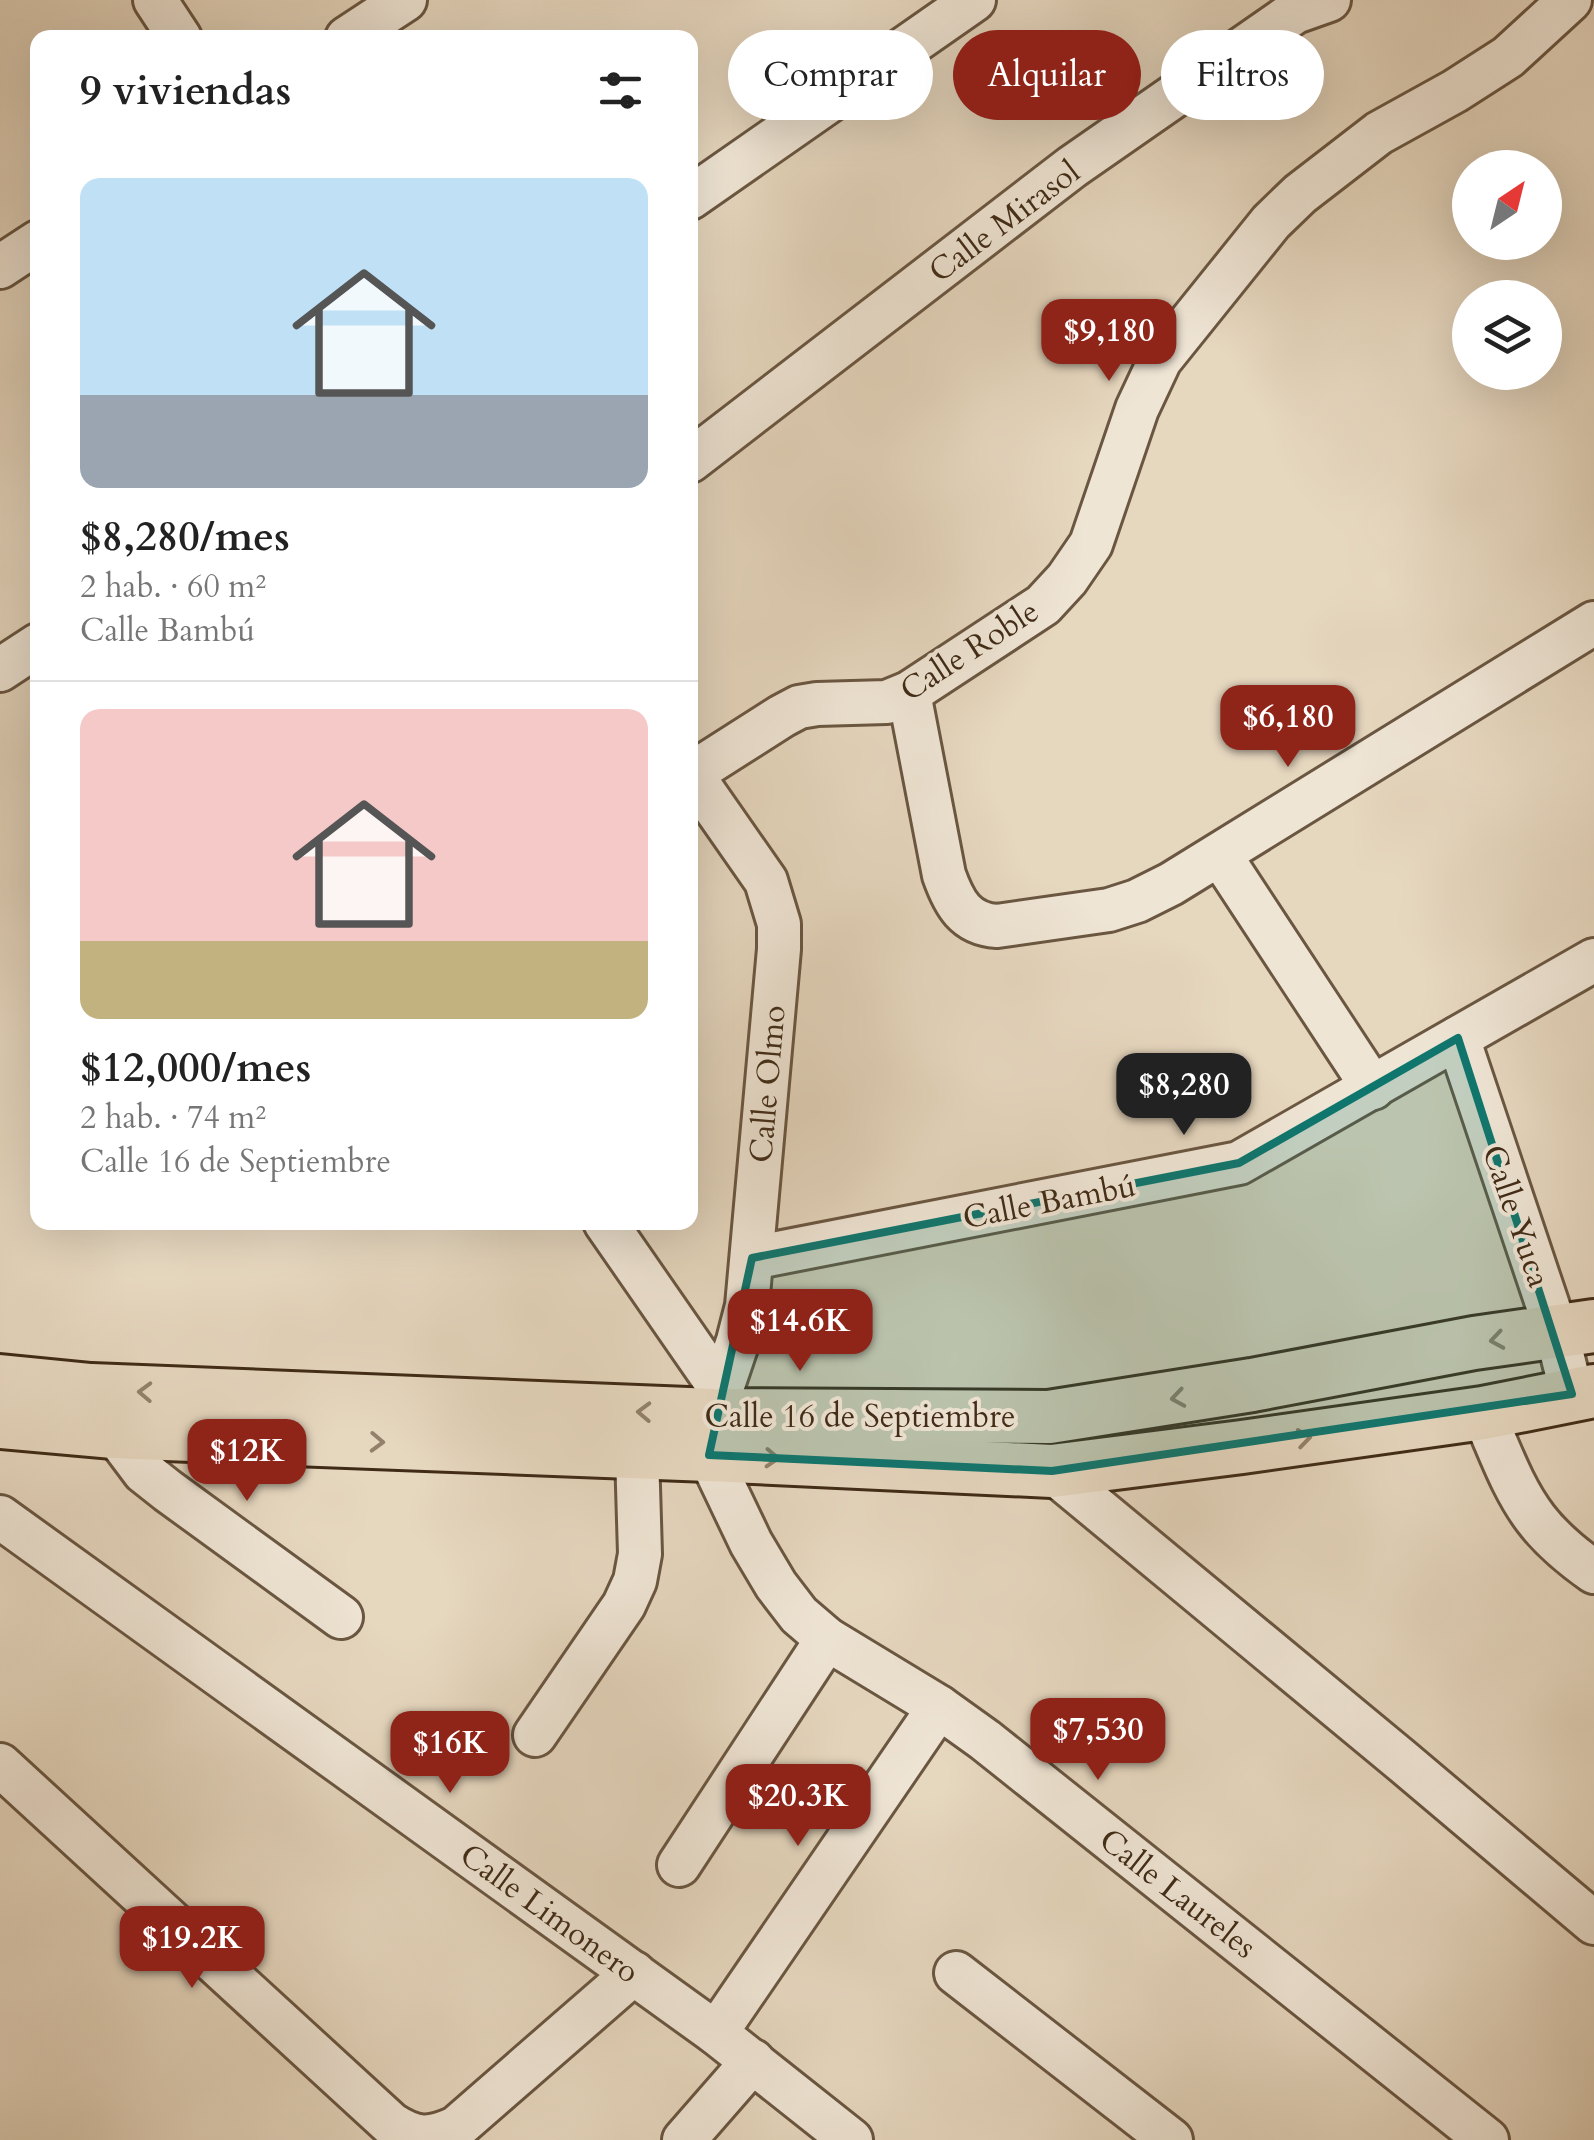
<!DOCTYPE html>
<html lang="es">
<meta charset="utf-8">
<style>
:root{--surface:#fff;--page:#f6f6f6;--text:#222;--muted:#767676;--line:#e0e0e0;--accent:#8f2418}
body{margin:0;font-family:Cardo,serif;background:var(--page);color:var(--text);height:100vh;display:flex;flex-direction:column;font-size:38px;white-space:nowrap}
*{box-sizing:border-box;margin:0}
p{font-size:32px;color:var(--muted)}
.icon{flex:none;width:55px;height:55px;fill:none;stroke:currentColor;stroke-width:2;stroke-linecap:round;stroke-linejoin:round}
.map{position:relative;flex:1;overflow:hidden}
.sheet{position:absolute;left:30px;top:30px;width:668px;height:1200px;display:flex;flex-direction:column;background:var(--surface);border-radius:20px;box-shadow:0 10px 40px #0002}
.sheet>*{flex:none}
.top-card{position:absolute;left:728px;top:30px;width:715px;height:90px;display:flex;gap:20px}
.needle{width:65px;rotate:35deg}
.fabs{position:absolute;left:1452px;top:150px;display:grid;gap:20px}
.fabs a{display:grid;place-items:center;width:110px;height:110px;border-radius:50%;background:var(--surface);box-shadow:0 10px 40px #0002;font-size:50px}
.price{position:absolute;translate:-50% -85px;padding:0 22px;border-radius:20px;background:var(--accent);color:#fff;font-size:32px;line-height:65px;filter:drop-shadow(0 2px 5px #0008)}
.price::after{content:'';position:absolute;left:50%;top:60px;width:30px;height:22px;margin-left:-15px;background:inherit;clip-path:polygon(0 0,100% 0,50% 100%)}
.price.active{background:#222;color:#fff}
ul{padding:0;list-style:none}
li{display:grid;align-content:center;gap:20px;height:530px;padding:0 50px}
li+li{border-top:2px solid var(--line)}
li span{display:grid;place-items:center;height:310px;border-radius:20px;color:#555}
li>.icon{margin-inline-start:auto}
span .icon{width:180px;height:180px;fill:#fffc;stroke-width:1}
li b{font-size:42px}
h2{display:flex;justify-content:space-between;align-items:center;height:120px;padding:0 50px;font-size:42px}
.chip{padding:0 35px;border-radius:45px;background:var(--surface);box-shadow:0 10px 40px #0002;font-size:35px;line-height:90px}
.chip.active{background:var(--accent);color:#fff}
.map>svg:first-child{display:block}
</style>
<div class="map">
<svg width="1594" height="2140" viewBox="0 0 1594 2140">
<rect width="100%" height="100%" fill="#e6d7bf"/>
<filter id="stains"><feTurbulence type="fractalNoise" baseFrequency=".002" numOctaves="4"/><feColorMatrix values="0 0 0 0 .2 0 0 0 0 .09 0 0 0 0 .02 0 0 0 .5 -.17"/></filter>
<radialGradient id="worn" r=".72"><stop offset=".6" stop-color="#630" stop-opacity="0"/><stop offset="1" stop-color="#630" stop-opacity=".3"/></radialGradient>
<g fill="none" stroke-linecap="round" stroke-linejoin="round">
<g stroke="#6a5641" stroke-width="48">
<g id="minor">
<path d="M155 0 180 38"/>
<path d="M347 38 405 0"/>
<path d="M690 198 974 0"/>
<path d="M0 267 38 242"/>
<path d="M690 461 1072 167 1295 12 1329 0"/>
<path d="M0 670 38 645"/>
<path d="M909 693 944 875C954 903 965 924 997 926L1109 910 1137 901 1171 884 1594 623"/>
<path d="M690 772 766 881 779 924V949L747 1306 738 1341 713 1415 709 1455 751 1543 776 1585 799 1615 827 1639 939 1707 985 1740 1487 2140"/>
<path d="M691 774 782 716 799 707 817 704 887 702 909 693 1043 605 1067 579 1091 544 1137 409 1160 360 1271 222 1300 194 1379 133 1455 91 1508 57 1570 0"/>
<path d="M1220 855 1373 1088"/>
<path d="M1458 1038 1556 1330 1572 1394"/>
<path d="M605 1222 720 1388"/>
<path d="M752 1258 1239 1163 1594 960"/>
<path d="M1483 1413C1499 1448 1512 1488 1536 1519 1552 1540 1573 1557 1594 1572"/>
<path d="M114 1432 144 1472 168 1491 341 1617"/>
<path d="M1052 1471 1401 1760 1594 1923"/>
<path d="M0 1517 716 2033 851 2140"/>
<path d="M535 1735 624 1605 635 1581 640 1554 637 1453"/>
<path d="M0 1765 391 2124C416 2140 429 2140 456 2128L634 1973"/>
<path d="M679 1865 827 1639"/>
<path d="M956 1973 1171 2140"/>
<path d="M716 2033 939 1707"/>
<path d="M684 2140 753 2061"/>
</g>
</g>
<g stroke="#402b17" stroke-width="58">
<g id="major">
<path d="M0 1381 91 1390 713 1415 1049 1417 1252 1385 1474 1343 1594 1326"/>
<path d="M0 1422 114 1432 709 1455 1052 1471 1242 1447 1483 1413 1594 1391"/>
</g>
</g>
<use href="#minor" stroke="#efe5d5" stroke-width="42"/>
<use href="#major" stroke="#e6d7bf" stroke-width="52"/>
</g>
<defs><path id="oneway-chevron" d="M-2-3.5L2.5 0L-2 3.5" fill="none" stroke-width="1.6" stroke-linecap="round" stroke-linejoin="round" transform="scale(2.5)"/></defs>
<g stroke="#93816b">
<use href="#oneway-chevron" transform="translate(1497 1340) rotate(171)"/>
<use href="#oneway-chevron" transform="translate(145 1392) rotate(-178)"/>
<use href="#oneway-chevron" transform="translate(1178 1398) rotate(171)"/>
<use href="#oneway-chevron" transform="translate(644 1412) rotate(-178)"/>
<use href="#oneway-chevron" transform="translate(1304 1438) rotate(-8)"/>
<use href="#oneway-chevron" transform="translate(377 1442) rotate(2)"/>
<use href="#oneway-chevron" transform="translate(772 1458) rotate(3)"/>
</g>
<path fill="#0f766e" fill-opacity="0.2" stroke="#0f766e" stroke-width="8" stroke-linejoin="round" d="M1458 1038 1572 1394 1052 1471 709 1455 752 1258 1239 1163Z"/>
<g text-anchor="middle" stroke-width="8" stroke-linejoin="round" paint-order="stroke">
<g font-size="32" fill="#402b17" stroke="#efe5d5">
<text transform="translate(1004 221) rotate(-37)" y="11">Calle Mirasol</text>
<text transform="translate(969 650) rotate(-33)" y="11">Calle Roble</text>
<text transform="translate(767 1084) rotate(-85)" y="11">Calle Olmo</text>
<text transform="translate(1049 1201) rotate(-11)" y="11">Calle Bambú</text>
<text transform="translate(1517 1216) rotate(71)" y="11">Calle Yuca</text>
<text x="860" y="1427">Calle 16 de Septiembre</text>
<text transform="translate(1178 1893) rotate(38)" y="11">Calle Laureles</text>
<text transform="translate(550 1913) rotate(36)" y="11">Calle Limonero</text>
</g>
</g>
<rect width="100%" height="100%" filter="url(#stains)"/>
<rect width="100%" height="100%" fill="url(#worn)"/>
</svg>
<div class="fabs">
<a><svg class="needle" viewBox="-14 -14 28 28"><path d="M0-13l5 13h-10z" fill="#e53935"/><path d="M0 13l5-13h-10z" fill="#767676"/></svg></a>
<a><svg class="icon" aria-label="layers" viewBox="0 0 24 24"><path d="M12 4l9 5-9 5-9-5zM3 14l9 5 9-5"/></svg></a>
</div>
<b class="price" style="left:1109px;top:384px">$9,180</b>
<b class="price" style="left:1288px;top:770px">$6,180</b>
<b class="price active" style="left:1184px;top:1138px">$8,280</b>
<b class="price" style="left:800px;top:1374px">$14.6K</b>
<b class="price" style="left:247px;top:1504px">$12K</b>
<b class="price" style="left:1098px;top:1783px">$7,530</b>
<b class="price" style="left:450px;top:1796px">$16K</b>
<b class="price" style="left:798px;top:1849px">$20.3K</b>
<b class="price" style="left:192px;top:1991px">$19.2K</b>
<div class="top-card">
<a class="chip">Comprar</a>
<a class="chip active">Alquilar</a>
<a class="chip">Filtros</a>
</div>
<section class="sheet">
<h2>9 viviendas<svg class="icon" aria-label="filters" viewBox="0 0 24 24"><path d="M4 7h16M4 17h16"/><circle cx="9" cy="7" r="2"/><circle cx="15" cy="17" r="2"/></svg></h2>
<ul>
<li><span style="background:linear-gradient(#bfe0f5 70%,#9aa5b1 0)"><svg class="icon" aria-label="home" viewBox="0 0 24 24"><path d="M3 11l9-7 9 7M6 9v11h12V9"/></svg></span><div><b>$8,280/mes</b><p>2 hab. · 60 m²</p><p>Calle Bambú</p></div></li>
<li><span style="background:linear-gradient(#f6c9c9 75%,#c2b280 0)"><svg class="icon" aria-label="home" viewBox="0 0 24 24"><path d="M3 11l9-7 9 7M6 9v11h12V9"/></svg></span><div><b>$12,000/mes</b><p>2 hab. · 74 m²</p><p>Calle 16 de Septiembre</p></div></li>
</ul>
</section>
</div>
